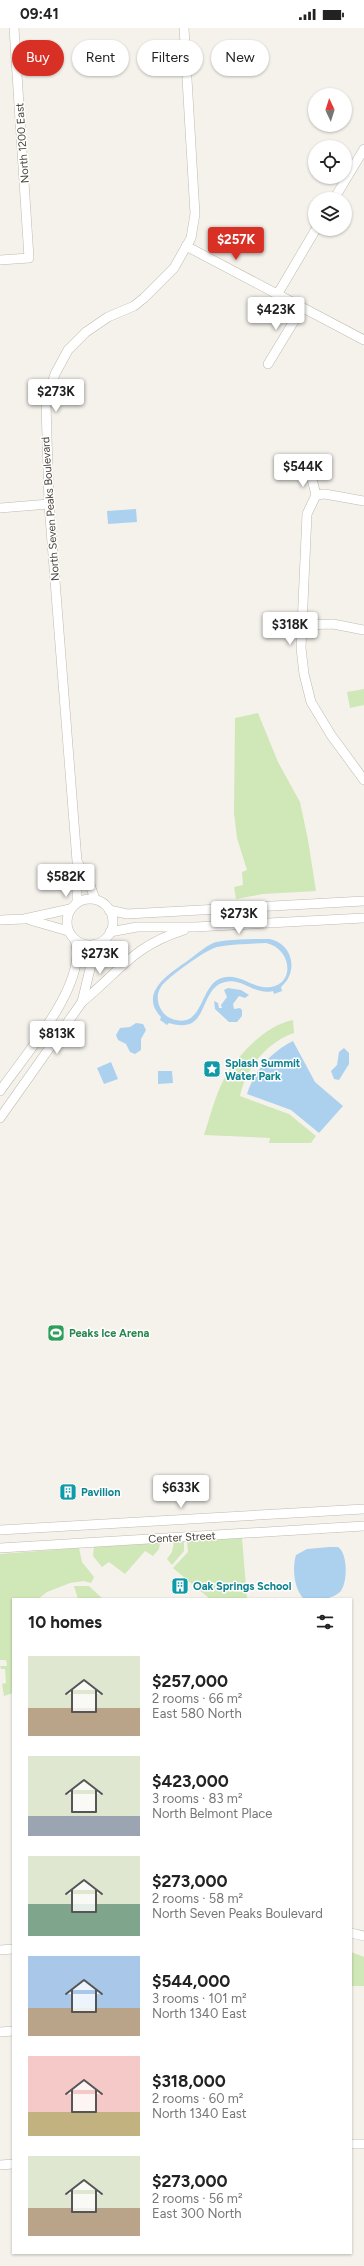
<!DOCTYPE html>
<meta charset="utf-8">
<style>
:root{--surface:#fff;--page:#f6f6f6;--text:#222;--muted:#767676;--accent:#d93025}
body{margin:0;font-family:Figtree,sans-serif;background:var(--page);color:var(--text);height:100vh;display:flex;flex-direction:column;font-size:15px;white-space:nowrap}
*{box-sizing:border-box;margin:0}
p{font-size:13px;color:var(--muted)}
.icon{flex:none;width:22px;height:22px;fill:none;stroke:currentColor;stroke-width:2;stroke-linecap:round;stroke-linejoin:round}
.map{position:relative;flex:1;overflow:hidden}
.side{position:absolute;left:12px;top:1570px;width:340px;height:656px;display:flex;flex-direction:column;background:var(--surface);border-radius:0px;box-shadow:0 1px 3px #0004}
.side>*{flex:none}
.hud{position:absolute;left:12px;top:12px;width:340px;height:36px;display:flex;gap:8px}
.needle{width:26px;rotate:356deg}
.controls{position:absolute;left:308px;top:60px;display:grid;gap:8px}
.controls a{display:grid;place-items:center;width:44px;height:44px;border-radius:50%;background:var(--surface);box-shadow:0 1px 3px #0004;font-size:20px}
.price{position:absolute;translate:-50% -34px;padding:0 9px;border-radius:4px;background:#fff;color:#222;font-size:13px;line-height:26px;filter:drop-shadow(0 1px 2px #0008)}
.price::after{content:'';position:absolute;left:50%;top:24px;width:12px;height:9px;margin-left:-6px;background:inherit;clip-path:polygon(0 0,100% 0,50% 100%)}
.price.current{background:var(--accent);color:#fff}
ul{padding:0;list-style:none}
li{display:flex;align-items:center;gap:12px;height:100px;padding:0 16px}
li span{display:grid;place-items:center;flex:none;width:112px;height:80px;border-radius:0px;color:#555}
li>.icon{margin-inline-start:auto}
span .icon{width:48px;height:48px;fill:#fffc;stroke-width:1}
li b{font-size:17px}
h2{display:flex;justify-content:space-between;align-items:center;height:48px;padding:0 16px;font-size:17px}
.tag{padding:0 14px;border-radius:18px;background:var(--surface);box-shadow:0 1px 3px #0004;font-size:14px;line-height:36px}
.tag.current{background:var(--accent);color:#fff}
.status{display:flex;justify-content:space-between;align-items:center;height:28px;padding:0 20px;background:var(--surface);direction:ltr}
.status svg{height:11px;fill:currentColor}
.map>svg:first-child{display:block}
</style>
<div class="status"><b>09:41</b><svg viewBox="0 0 49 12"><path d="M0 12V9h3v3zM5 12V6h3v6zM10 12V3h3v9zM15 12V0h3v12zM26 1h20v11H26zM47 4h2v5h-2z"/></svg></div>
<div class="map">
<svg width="364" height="2238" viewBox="0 0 364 2238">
<rect width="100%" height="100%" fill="#f5f2ec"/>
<g fill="#d0e7b7">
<path d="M364 661V677L350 680 347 664Z"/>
<path d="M258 685 278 734 300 774 308 812 316 863 263 866 236 871 234 859 243 857 242 844 247 842 237 810 234 785 235 690Z"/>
<path d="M293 992 294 1005C267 1014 246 1040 240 1068L289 1086 316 1108 311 1115H269L270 1110 204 1107C210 1089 215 1068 224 1051 238 1027 264 998 293 992Z"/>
<path d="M242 1510 247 1571H210L173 1540 188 1524 187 1513Z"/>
<path d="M174 1514H184V1523L172 1537 167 1531 172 1524Z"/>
<path d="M160 1515 159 1521 153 1528 145 1523 125 1546 109 1534 102 1539 93 1528 94 1519Z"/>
<path d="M79 1520 82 1534 94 1549 91 1555 84 1553 70 1555 47 1564 38 1571H13V1665L4 1668 2 1656 6 1655 5 1641H1L0 1638H7L6 1632H0V1526Z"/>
<path d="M74 1558H89L103 1571H78Z"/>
<path d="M351 1924 364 1929V1958H351Z"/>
</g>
<g fill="#acd1ee" fill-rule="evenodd">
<path d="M136 481 137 494 108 496 107 483Z"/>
<path d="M269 911C293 915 299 944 281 959L282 963 274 966 273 963C255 968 242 949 225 954 197 961 211 1008 169 995L167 997 160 992 161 989C137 964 172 944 190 931 198 925 207 917 216 914 233 911 252 911 269 911ZM266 915C291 920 296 955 271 959 252 962 239 942 219 951 200 960 203 998 176 992 171 991 165 988 162 983 157 976 156 966 161 959 166 950 207 921 217 919 233 916 250 916 266 915Z"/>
<path d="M228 960 241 962 249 967 245 970 239 968 233 976 234 981 240 980 242 982V988L237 994H229L215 981 214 973 218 975 219 980H222L221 977 227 969 224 962Z"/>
<path d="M136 995 143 996 146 1002 141 1011V1022L135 1026 130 1024 126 1016 118 1012 116 1007 120 1000 130 999Z"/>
<path d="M293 1013 315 1054 343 1078 319 1105 291 1082 247 1066C255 1042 271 1024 293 1013Z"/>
<path d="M344 1020 349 1025V1036L339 1052 334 1051 331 1043 337 1037 339 1024Z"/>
<path d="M111 1034 118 1051 104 1056 97 1040Z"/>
<path d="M172 1043 173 1055 158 1056V1043Z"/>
<path d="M329 1519H338C348 1525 348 1556 340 1564 330 1573 316 1571 304 1571 294 1561 292 1540 296 1527L307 1521Z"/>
</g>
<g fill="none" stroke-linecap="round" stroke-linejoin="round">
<g stroke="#c0baae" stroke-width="10">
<g id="minor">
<path d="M334 171 364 121"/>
<path d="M186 218 364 312"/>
<path d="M0 232 29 230 14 0"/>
<path d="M277 267 316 201"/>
<path d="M268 336 302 280"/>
<path d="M311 447 316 467 307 486 301 620 304 646 311 674 331 707 364 752"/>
<path d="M316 467 325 466 364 473"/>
<path d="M0 480 49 476"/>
<path d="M302 597 333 596 364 602"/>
<path d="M78 835 89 854 95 871"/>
<circle cx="90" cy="894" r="23"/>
<path d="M77 874V833L49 476 46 375 55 346 68 322 86 304 108 289 134 278 144 270 174 240 191 210 195 186 184 0"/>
<path d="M109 882 127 886 364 873"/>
<path d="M0 892 24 891 70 881"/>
<path d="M30 892 68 903"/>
<path d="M110 904 137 899H195L364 890"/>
<path d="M82 974C121 942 133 918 184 902"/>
<path d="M0 1063C24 1028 89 955 75 912"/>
<path d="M0 1090 82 974 96 916"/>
<path d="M0 1502 364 1481"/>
<path d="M0 1520 364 1498"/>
<path d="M351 1905 364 1908"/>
<path d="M0 1922 13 1921"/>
<path d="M0 2004 13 2003"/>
<path d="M351 2116H364"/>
<path d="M0 2137 13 2136"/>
</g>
</g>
<use href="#minor" stroke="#fff" stroke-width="9"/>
</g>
<defs>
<g id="sight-square" transform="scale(0.9)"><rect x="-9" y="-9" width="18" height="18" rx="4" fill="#0f9aa8" stroke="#fff"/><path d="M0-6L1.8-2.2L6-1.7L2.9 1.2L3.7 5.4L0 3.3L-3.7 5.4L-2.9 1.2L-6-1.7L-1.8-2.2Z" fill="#fff"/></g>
<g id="stadium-square" transform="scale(0.9)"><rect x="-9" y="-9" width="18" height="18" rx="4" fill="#2e9e5b" stroke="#fff"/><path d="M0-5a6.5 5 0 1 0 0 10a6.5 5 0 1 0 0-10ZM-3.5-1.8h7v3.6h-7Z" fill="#fff"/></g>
<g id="building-square" transform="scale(0.9)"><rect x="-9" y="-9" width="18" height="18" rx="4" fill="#0f9aa8" stroke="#fff"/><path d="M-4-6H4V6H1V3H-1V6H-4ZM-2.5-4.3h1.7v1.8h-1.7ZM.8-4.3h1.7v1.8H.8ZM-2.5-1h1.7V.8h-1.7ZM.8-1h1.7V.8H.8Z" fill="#fff"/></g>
</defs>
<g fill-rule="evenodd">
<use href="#sight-square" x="212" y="1041"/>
<use href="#stadium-square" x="56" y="1305"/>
<use href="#building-square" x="68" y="1464"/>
<use href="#building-square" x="180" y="1558"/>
</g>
<g text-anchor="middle" stroke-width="3" stroke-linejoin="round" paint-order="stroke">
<g font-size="11" fill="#494339" stroke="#fff">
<text transform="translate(22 115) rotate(-94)" y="4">North 1200 East</text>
<text transform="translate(50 481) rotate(-94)" y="4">North Seven Peaks Boulevard</text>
<text transform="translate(182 1509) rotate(-3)" y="4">Center Street</text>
</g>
<g font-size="11" font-weight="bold" fill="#0d838f" stroke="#fff" text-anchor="start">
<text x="225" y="1039">Splash Summit<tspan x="225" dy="13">Water Park</tspan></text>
<text x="81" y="1468">Pavilion</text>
<text x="193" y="1562">Oak Springs School</text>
</g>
<g font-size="11" font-weight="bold" fill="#27864d" stroke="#fff" text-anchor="start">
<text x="69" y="1309">Peaks Ice Arena</text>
</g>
</g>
</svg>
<div class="controls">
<a><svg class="needle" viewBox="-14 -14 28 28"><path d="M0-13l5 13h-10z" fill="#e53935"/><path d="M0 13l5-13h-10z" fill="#767676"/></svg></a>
<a><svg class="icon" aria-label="locate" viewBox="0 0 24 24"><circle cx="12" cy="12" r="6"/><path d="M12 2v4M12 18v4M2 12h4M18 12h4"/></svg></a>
<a><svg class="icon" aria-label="layers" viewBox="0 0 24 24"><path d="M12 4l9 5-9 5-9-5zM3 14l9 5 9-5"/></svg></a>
</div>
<b class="price current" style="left:236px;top:233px">$257K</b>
<b class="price" style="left:276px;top:303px">$423K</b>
<b class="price" style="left:56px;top:385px">$273K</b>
<b class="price" style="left:303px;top:460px">$544K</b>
<b class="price" style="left:290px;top:618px">$318K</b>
<b class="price" style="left:66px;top:870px">$582K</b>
<b class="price" style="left:239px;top:907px">$273K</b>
<b class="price" style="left:100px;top:947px">$273K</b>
<b class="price" style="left:57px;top:1027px">$813K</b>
<b class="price" style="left:181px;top:1481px">$633K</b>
<div class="hud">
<a class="tag current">Buy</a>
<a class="tag">Rent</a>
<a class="tag">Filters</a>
<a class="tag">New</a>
</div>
<section class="side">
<h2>10 homes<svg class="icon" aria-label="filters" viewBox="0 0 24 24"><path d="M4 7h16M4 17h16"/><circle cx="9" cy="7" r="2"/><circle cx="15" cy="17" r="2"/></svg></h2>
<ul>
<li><span style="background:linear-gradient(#dfe7d0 65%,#b9a48a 0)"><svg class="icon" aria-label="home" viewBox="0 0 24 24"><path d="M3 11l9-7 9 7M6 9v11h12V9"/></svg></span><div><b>$257,000</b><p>2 rooms · 66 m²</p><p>East 580 North</p></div></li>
<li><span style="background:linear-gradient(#dfe7d0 75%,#9aa5b1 0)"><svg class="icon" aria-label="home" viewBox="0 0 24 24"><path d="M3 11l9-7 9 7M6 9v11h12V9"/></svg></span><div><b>$423,000</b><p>3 rooms · 83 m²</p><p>North Belmont Place</p></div></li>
<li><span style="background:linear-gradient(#dfe7d0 60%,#7fa58c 0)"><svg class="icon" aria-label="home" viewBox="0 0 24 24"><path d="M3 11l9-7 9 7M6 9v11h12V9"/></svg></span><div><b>$273,000</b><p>2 rooms · 58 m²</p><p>North Seven Peaks Boulevard</p></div></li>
<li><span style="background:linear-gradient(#a9c7e8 65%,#b9a48a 0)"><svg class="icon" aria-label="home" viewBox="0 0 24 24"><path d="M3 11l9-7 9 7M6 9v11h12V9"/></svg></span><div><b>$544,000</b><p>3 rooms · 101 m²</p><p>North 1340 East</p></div></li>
<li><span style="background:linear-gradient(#f6c9c9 70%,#c2b280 0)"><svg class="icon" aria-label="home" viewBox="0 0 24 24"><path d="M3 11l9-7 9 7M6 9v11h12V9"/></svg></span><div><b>$318,000</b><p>2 rooms · 60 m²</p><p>North 1340 East</p></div></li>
<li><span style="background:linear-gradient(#dfe7d0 65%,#b9a48a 0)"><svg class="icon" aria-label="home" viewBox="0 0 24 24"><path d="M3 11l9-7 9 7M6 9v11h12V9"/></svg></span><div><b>$273,000</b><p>2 rooms · 56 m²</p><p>East 300 North</p></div></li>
</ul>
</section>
</div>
